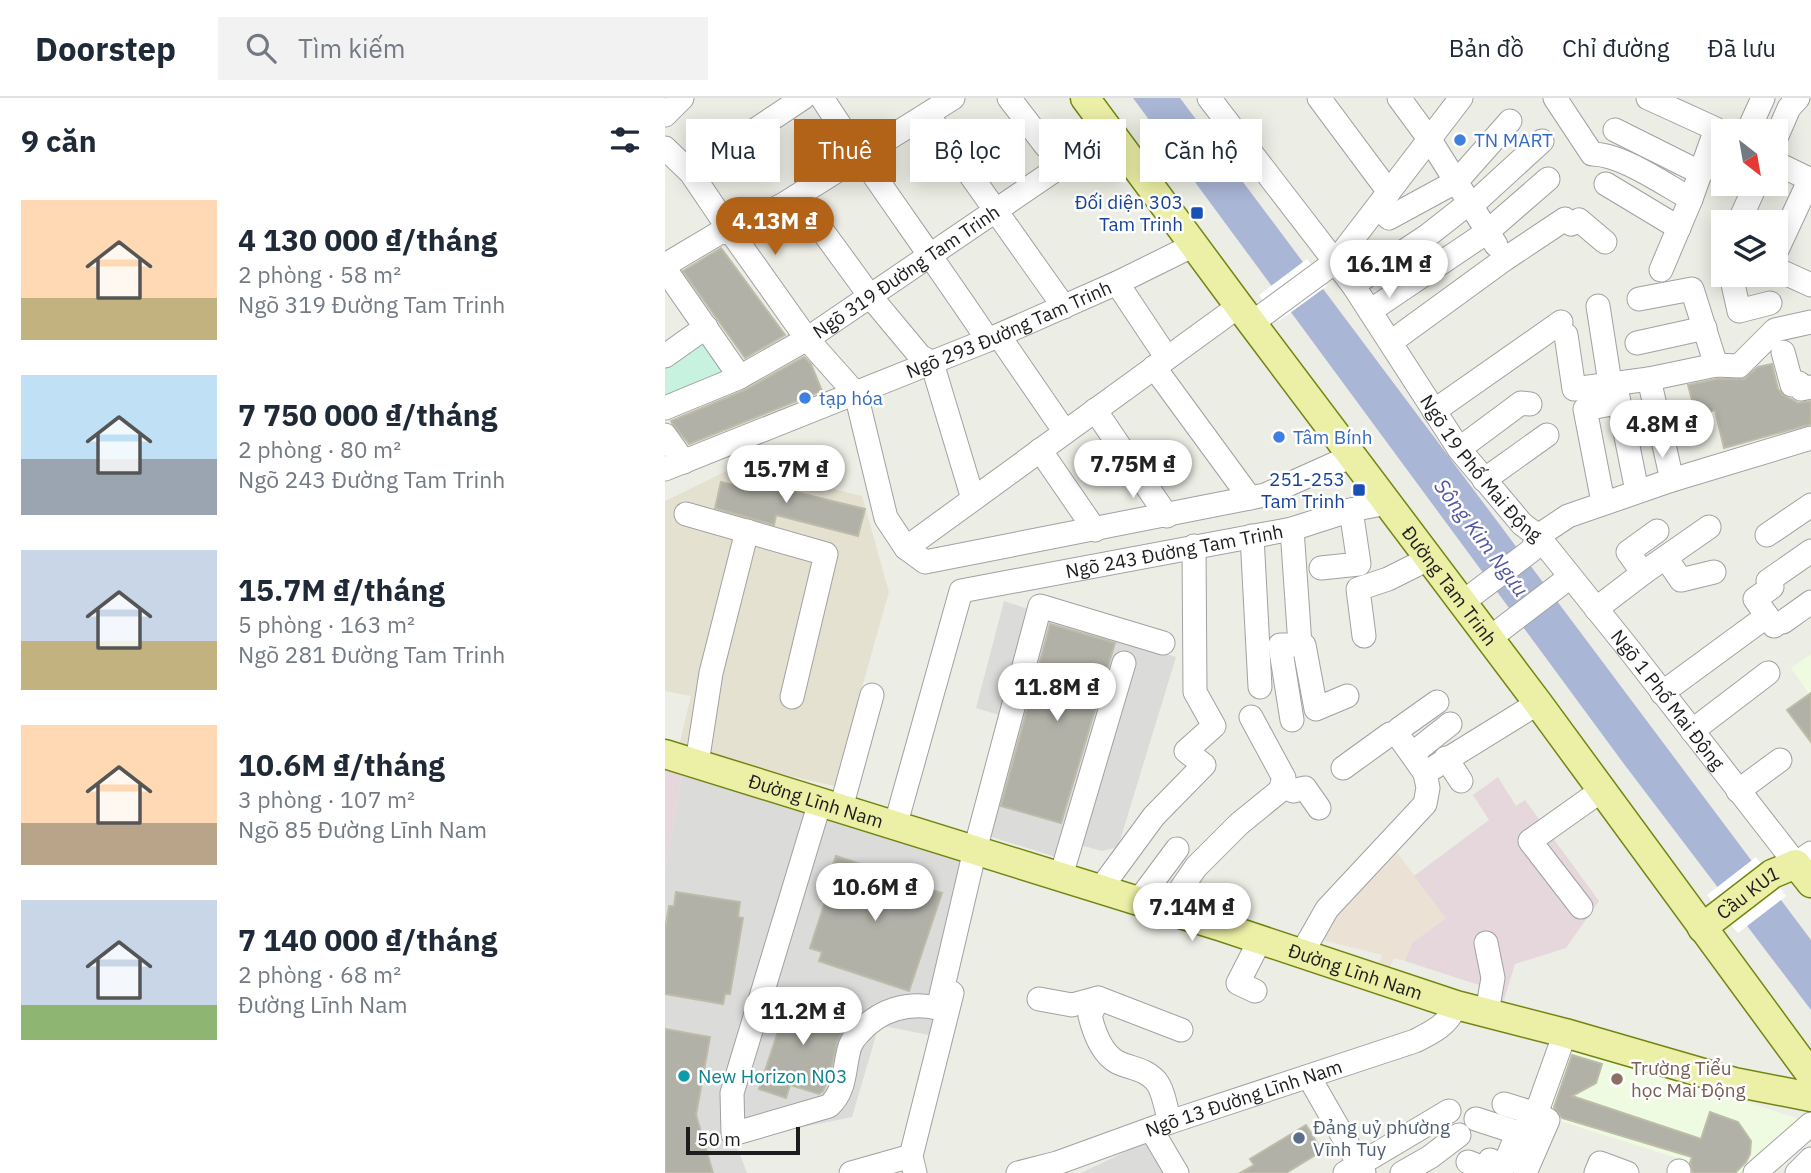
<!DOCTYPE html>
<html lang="vi">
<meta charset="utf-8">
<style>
:root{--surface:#fff;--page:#f2f2f3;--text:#1f2937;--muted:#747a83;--line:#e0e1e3;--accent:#b36318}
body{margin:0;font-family:"IBM Plex Sans",sans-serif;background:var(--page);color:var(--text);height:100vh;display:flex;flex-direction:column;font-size:26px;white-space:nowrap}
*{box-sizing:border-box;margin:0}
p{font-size:23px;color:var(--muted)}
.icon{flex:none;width:38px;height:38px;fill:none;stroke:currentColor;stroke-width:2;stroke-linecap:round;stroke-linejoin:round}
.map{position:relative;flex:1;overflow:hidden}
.panel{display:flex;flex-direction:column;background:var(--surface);width:665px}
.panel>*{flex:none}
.top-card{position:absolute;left:21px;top:21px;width:665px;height:63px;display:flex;gap:14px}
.needle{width:46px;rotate:149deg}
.controls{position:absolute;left:1046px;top:21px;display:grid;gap:14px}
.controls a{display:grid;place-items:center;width:77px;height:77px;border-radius:0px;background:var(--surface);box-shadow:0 4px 18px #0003;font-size:35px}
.scale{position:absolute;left:21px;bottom:18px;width:114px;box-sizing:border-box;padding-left:7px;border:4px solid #1d1d1d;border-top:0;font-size:19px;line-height:24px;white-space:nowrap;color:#1d1d1d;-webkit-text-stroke:5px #fff;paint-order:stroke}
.price{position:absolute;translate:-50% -60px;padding:0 16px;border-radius:24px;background:#fff;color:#222;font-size:23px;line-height:46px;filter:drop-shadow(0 2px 4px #0008)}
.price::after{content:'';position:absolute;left:50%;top:42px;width:21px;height:16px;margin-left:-10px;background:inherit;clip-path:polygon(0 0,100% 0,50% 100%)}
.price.selected{background:var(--accent);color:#fff}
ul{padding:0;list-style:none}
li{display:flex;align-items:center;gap:21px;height:175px;padding:0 21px}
li span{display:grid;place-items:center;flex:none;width:196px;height:140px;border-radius:0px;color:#555}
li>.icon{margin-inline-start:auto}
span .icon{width:84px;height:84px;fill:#fffc;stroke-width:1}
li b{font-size:30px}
h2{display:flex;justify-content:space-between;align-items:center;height:84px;padding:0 21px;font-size:30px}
.pill{padding:0 24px;border-radius:0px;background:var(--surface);box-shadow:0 4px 18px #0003;font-size:24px;line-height:63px}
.pill.selected{background:var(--accent);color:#fff}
header{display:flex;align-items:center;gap:42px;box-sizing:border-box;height:98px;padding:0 35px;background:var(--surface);border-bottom:2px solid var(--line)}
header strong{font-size:33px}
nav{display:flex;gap:38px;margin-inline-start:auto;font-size:24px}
.search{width:490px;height:63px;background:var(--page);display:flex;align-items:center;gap:18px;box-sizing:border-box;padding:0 24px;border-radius:0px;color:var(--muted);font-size:26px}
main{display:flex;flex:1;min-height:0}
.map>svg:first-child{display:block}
</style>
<header>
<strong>Doorstep</strong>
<div class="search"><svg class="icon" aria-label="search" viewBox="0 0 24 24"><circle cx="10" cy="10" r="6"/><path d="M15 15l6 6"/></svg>Tìm kiếm</div>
<nav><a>Bản đồ</a><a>Chỉ đường</a><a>Đã lưu</a></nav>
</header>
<main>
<section class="panel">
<h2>9 căn<svg class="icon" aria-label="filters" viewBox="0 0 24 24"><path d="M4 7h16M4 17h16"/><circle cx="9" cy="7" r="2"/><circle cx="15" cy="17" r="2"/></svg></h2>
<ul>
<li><span style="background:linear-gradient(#ffd9b3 70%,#c2b280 0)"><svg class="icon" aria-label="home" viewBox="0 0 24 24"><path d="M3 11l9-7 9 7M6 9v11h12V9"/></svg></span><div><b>4 130 000 ₫/tháng</b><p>2 phòng · 58 m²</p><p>Ngõ 319 Đường Tam Trinh</p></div></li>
<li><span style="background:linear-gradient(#bfe0f5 60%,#9aa5b1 0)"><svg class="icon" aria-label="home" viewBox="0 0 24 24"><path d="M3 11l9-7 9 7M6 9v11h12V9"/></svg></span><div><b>7 750 000 ₫/tháng</b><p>2 phòng · 80 m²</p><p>Ngõ 243 Đường Tam Trinh</p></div></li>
<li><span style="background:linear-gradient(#c9d6e8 65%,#c2b280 0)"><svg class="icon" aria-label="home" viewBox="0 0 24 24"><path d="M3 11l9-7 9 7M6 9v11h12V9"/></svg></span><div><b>15.7M ₫/tháng</b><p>5 phòng · 163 m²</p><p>Ngõ 281 Đường Tam Trinh</p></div></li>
<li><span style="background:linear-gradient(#ffd9b3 70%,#b9a48a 0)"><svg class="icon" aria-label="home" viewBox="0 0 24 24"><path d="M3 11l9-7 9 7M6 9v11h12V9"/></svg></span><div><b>10.6M ₫/tháng</b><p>3 phòng · 107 m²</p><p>Ngõ 85 Đường Lĩnh Nam</p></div></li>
<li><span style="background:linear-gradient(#c9d6e8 75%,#8fb573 0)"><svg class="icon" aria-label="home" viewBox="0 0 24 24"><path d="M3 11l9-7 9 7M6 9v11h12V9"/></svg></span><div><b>7 140 000 ₫/tháng</b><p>2 phòng · 68 m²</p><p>Đường Lĩnh Nam</p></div></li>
</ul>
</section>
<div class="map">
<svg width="1146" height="1075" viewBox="0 0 1146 1075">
<rect width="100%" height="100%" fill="#ecede4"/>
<g fill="#dbdbda">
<path d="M339 503 511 559 453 749 437 753 415 747 410 765 311 734 341 619 311 610Z"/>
<path d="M17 677 316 759 269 938 214 927 187 1019 70 1043 82 1075H0V773Z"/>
<path d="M483 1043 501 1075H416Z"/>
</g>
<path fill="#ece1d5" d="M728 749 781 820 747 845 740 863 729 860 724 871 713 868 717 857 653 841 662 820Z"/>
<g fill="#e5d7dc">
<path d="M0 672 17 677 0 773Z"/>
<path d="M833 679 851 708 860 702 934 803 901 850 850 866 838 905 816 901 817 888 740 863 747 845 781 820 749 778 824 722 808 697Z"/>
</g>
<g fill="#eefbe0">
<path d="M1146 556V644L1122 612 1144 596 1126 570Z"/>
<path d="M901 945 1137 1022 1078 1075H1015L1018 1062 879 1018Z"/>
</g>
<path fill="#e5e1d1" d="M72 368 197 398 224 494 169 688 13 652 26 598 0 593V403Z"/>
<path fill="#c6f2df" d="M39 237 65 276 0 303V264Z"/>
<path fill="#aab6d6" d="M468 0H515L1146 842V912L959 666Z"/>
<g fill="#fff">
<path d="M642 161 662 188 614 223 594 197Z"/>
<path d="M1091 759 1121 798 1073 835 1042 797Z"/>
</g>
<g fill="#b2b1a8" stroke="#bdbca9" stroke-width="2">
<path d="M56 150 120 237 80 260 18 173Z"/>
<path d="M139 259 146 266 157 293 24 346 7 325 6 323 80 292Z"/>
<path d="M1107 266 1113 291 1118 297 1133 305 1146 303V326L1059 350 1050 312 1031 317 1023 287 1052 281H1079L1093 269Z"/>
<path d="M77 373 120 384 118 391 200 411 193 438 111 417 109 427 50 410 56 384 73 388Z"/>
<path d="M385 526 450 545 396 725 336 708Z"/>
<path d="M1146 595V644L1122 612Z"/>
<path d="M171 758 228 777 229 774 262 785 260 790 277 795 244 893 154 863 157 854 145 850 160 804 156 802Z"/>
<path d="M11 794 75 804 73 819 78 820 65 896H60L58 906 0 896V832L4 808H9Z"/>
<path d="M127 891 162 902 157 916 182 924 172 944 165 976 158 993 154 996 125 987 121 1000 94 991Z"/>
<path d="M0 931 45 939 31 1017 48 1075H0Z"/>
<path d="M907 957 937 966 931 985 907 998 1036 1041 1045 1014 1073 1024 1086 1043 1085 1056 1081 1064 1070 1075H1028L1025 1065 1027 1059 897 1020 889 1009Z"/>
<path d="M641 1027 657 1053 621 1075H575L589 1067 585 1061Z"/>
</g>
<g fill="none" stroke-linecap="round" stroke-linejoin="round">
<g stroke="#a1a1a1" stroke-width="25">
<g id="minor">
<path d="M157 0C210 82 269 161 323 242"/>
<path d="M344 0 381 48"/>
<path id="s1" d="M544 0 688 187 794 351 857 426 873 438 967 555 1131 766 1146 755"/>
<path d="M654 0 724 94"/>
<path d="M734 0 765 42 831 147"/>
<path d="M890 0 927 56C957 56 1000 87 1026 101"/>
<path d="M983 0 1051 31 1026 101 996 172"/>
<path d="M0 17 17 0"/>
<path d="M263 17 399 209"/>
<path d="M950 32 1036 75"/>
<path d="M1083 33 1098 0"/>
<path d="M1111 40 1124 10 1133 0"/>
<path d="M0 50 26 75 66 134 142 241 191 296 221 420 241 450 260 464 600 397 687 358"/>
<path d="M1111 65 1146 82"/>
<path d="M33 70 138 0"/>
<path d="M941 86 1014 130"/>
<path d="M132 98 205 198 255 258 267 265 308 401"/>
<path d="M806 108 877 43"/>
<path d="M713 110 724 120 792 83 845 23"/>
<path d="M1074 124 1091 86"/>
<path d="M1111 154 1145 81"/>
<path d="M0 167 54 135 66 134 119 106 288 0"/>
<path d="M0 171 75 279"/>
<path d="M1111 171 1146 187"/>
<path d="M1066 177 1074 213 1105 205"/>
<path d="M452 185 502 260"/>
<path d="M688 187 762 138 804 105"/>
<path d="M974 201 1027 191 1051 267"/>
<path d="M933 208 945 285"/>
<path d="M705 213 822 134 883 81"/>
<path d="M587 225 670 164 796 0"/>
<path d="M901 237 909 291 984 281 1051 267 1074 268 1110 232 1146 224"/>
<path d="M334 238 400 334"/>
<path d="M726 244 840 161 900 121 906 126 914 122 940 144"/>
<path d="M972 245 1040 230"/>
<path d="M1118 254 1127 287 1134 285 1136 291 1146 289"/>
<path d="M0 258 41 229"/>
<path d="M489 269 585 400"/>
<path d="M984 281 1007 382"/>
<path d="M952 294 972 393"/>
<path id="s2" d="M0 310 73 280 142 241 446 34"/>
<path d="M430 312 502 418"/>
<path d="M769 313 896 224"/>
<path d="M0 337 19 364"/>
<path d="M794 351 856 305 865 306"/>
<path d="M375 352 430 432"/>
<path id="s3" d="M0 371 323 242 452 185 529 147"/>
<path d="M819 382 882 337"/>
<path d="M938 404 920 311 946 306"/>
<path d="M21 416 161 456 127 599"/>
<path d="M1102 437 1146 407"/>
<path d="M587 438 595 589"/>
<path d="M241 450 574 208"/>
<path d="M1001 460 1016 482 1049 474"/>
<path d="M656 470 694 466 686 412"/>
<path d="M978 475 1044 429"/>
<path d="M798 504 867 452 873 438 903 418 1007 382 1146 340"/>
<path d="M931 511 978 475 963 454 992 433"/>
<path d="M1118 524 1146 504"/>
<path d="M1109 528 1090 501 1107 489 1103 483 1146 453"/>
<path d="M699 538 693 491 723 481 765 460"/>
<path d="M825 540 905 479"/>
<path d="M635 547H639L651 611 682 598"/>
<path d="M997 595 1102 518"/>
<path d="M627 622 615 547H635L627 431"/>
<path d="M1027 633 1103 575"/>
<path d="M747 656 785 626"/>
<path d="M781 660 796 683"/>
<path d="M32 665 46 575 82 433"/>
<path d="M678 670 725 636 733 637"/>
<path d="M760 675 733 637 734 631 772 604"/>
<path d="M617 686 628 693 640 690 654 710"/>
<path d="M1073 693 1115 662"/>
<path d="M155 704 67 995 68 1036 164 1008C182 991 178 971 185 948 187 943 190 939 194 935 214 912 243 903 273 910L310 752 375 508 498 545"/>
<path d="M176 710 207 597"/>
<path id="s4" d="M231 725 296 493 627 431 686 412 722 405"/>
<path d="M396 778 459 565"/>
<path d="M436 790 489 718 539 667 521 653 549 628 530 594 529 448"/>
<path d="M474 802 512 751"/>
<path d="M916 809 865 743 937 692"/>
<path d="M502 811 531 769 574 726 617 691 619 680 586 619"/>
<path d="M821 845 828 880 822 914"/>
<path d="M637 855 662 811 760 706 763 690 760 675 873 605"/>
<path d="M590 893 573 885 595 842"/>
<path d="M374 901 407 907 433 900"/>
<path d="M644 979 699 1075"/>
<path d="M839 1006 868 1015"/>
<path d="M811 1021 857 1036 862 1027"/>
<path d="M505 1024C501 1012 499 993 491 983 479 970 466 971 452 964 436 955 429 934 425 918L433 900 516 932"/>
<path d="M486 1031 512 1075"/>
<path d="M803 1064 821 1071 825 1062 839 1068 853 1034"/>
<path d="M186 1075 246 1058"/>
<path d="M250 1075 246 1058 287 895"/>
<path id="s5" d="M353 1075 392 1065 505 1024 750 943C768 934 783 927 791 907"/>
<path d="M680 1075 784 1013"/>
<path d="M737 1075 765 1059 794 1037"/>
<path d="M860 1075 883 1022 871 1016 900 935"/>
<path d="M931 1075 935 1065 962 1075"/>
<path d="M1014 1075V1073"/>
<path d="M1090 1075 1146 1026"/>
<path d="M1132 1075 1146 1061"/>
</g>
</g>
<g stroke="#738511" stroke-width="31">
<g id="major">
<path id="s6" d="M420 0 574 208 873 605 1146 977"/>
<path id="s7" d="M0 656 557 829 791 907 900 935 1069 984 1146 999"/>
<path id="s8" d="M1037 830 1107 776 1131 766 1146 785"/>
</g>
</g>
<use href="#minor" stroke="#fff" stroke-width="23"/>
<use href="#major" stroke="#ecf0a6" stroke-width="28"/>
</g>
<g fill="#3f7fe0" stroke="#fff" stroke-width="2.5">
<circle cx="795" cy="42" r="7"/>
<circle cx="140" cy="300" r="7"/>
<circle cx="614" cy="339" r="7"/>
</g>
<g fill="#1a4fb4" stroke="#fff" stroke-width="2.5">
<rect x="525" y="108" width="14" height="14" rx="3.5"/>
<rect x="687" y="385" width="14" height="14" rx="3.5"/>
</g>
<circle fill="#0f9aa8" stroke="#fff" stroke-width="2.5" cx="19" cy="978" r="7"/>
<circle fill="#8d6e63" stroke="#fff" stroke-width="2.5" cx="952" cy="981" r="7"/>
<circle fill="#5c6f8a" stroke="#fff" stroke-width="2.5" cx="634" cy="1040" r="7"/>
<g text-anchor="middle" stroke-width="5" stroke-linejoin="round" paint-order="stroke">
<g font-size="19" fill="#366cbe" stroke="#fff" text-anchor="start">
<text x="809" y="49">TN MART</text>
<text x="154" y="307">tạp hóa</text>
<text x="628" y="346">Tâm Bính</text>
</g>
<g font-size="19" fill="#164399" stroke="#fff" text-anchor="end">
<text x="518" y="111">Đối diện 303<tspan x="518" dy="22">Tam Trinh</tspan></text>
<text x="680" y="388">251-253<tspan x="680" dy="22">Tam Trinh</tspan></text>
</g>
<g font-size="19" fill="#1d1d1d" stroke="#fff">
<text dy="7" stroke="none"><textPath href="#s2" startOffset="278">Ngõ 319 Đường Tam Trinh</textPath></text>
<text dy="7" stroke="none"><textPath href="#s3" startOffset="371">Ngõ 293 Đường Tam Trinh</textPath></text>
<text dy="7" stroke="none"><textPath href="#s1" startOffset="460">Ngõ 19 Phố Mai Động</textPath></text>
<text dy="7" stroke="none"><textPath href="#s4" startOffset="458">Ngõ 243 Đường Tam Trinh</textPath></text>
<text dy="7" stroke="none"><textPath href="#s6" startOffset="609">Đường Tam Trinh</textPath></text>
<text dy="7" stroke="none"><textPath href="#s1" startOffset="758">Ngõ 1 Phố Mai Động</textPath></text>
<text dy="7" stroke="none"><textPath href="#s7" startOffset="158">Đường Lĩnh Nam</textPath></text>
<text dy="7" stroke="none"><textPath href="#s8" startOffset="58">Cầu KU1</textPath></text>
<text dy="7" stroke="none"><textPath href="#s7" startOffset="724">Đường Lĩnh Nam</textPath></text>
<text dy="7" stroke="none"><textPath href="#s5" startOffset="238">Ngõ 13 Đường Lĩnh Nam</textPath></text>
</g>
<g font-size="19" fill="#785e54" stroke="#fff" text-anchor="start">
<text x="966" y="977">Trường Tiểu<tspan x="966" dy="22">học Mai Động</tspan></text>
</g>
<g font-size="19" fill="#0d838f" stroke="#fff" text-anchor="start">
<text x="33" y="985">New Horizon N03</text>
</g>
<g font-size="19" fill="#4e5e75" stroke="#fff" text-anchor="start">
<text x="648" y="1036">Đảng uỷ phường<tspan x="648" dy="22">Vĩnh Tuy</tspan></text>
</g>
<g font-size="21" font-style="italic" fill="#5556a1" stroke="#fff">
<text transform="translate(816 440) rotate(53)" y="7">Sông Kim Ngưu</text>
</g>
</g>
</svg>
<div class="controls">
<a><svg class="needle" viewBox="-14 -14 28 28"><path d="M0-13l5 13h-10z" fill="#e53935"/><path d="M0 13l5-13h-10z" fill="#747a83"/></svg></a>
<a><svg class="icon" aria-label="layers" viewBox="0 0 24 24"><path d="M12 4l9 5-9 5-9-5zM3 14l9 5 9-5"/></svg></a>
</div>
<div class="scale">50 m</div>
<b class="price selected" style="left:110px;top:159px">4.13M ₫</b>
<b class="price" style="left:724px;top:202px">16.1M ₫</b>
<b class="price" style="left:997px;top:362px">4.8M ₫</b>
<b class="price" style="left:468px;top:402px">7.75M ₫</b>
<b class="price" style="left:121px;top:407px">15.7M ₫</b>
<b class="price" style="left:392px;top:625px">11.8M ₫</b>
<b class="price" style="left:210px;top:825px">10.6M ₫</b>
<b class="price" style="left:527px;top:845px">7.14M ₫</b>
<b class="price" style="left:138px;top:949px">11.2M ₫</b>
<div class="top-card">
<a class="pill">Mua</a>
<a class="pill selected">Thuê</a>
<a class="pill">Bộ lọc</a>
<a class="pill">Mới</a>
<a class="pill">Căn hộ</a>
</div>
</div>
</main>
